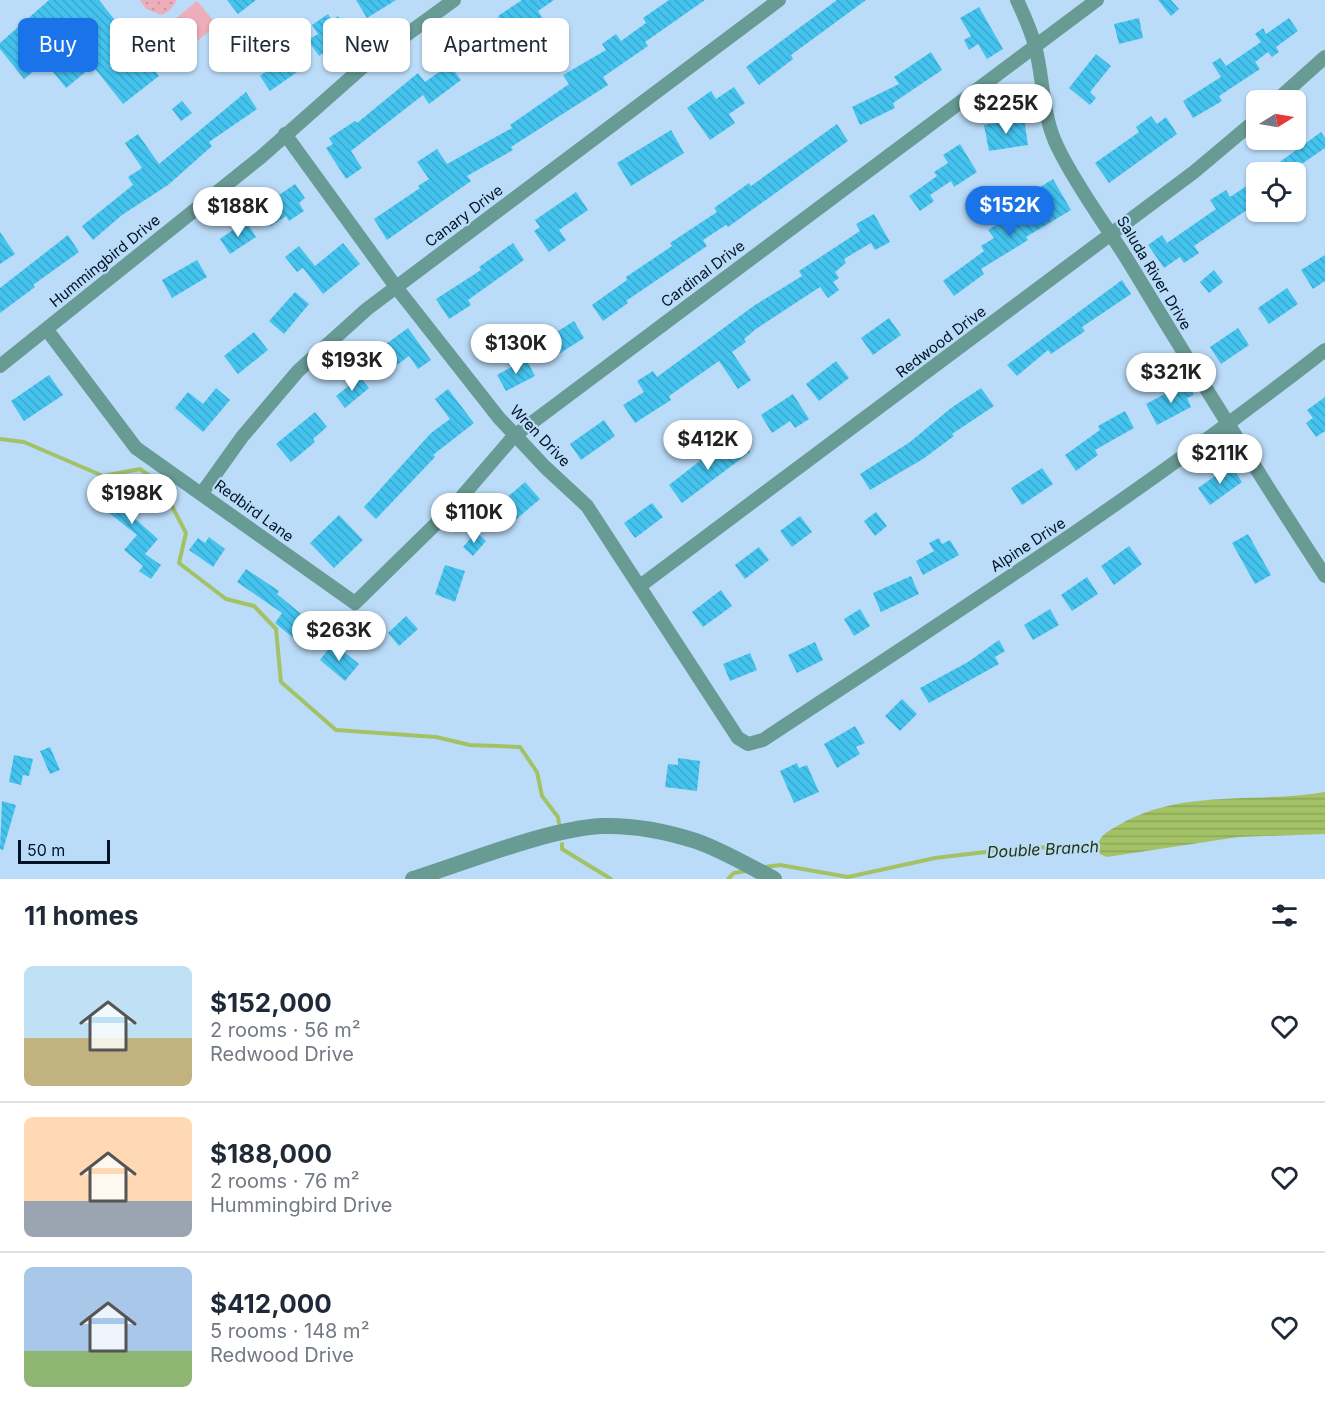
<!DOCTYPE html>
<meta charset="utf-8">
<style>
:root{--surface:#fff;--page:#f6f6f7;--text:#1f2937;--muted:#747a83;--line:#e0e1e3;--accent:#1a73e8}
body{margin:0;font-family:Inter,sans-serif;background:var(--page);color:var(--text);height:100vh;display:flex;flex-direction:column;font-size:22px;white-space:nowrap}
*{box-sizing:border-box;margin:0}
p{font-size:20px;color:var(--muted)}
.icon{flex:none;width:33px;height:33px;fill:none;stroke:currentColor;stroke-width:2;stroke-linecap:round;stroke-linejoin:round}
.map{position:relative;height:879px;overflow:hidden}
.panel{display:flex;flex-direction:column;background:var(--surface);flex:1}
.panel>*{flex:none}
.guide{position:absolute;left:18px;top:18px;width:600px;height:54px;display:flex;gap:12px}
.needle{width:39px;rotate:79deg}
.fabs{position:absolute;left:1246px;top:90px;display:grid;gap:12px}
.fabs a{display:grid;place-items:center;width:60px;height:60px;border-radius:9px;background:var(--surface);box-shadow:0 2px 4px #0004;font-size:30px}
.scale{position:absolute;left:18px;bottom:15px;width:92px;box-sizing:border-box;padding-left:6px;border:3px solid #011324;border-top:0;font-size:16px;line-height:21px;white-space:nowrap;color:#011324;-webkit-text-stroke:4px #bbdcf9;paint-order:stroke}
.price{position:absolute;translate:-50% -51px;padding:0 14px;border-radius:21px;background:#fff;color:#222;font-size:20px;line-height:39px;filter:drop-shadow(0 2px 3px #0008)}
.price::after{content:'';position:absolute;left:50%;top:36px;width:18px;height:14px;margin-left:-9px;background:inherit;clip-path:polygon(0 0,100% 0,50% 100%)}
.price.active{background:var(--accent);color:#fff}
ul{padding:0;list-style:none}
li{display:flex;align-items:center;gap:18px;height:150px;padding:0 24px}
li+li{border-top:2px solid var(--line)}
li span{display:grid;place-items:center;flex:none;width:168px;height:120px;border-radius:9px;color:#555}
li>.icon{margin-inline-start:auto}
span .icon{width:72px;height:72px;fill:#fffc;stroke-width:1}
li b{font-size:26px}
h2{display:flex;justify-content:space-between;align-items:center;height:72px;padding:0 24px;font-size:26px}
.chip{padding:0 21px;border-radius:9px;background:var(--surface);box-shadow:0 2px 4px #0004;font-size:21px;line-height:54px}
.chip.active{background:var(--accent);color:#fff}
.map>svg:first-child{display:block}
</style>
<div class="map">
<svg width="1325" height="879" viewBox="0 0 1325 879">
<defs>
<pattern id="park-dots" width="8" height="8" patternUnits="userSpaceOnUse" patternTransform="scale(1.5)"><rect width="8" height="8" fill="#eeadbb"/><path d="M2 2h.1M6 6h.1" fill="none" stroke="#ca94a1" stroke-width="1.8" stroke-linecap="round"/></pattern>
<pattern id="water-rules" width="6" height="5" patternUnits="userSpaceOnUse" patternTransform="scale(1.5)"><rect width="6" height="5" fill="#a3c266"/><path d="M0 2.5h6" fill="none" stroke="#8ba658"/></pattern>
<pattern id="building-back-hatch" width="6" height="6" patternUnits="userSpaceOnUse" patternTransform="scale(1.5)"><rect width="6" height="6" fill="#44c3ee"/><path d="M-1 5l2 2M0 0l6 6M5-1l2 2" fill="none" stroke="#3aa7cc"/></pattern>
</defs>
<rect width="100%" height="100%" fill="#bbdcf9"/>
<path fill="#eeadbb" d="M197 1 217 25 177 57 158 33Z"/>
<path fill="url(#park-dots)" d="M140 0H177L169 11 162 15 146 9Z"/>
<path fill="url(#water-rules)" d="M1325 792V834L1238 837 1107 857 1100 854 1098 847C1098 836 1110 830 1119 825 1182 788 1256 804 1325 792Z"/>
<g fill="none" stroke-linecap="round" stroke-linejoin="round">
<g stroke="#a3c266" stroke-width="4">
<path d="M0 439 24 442 103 476 140 469 160 483 186 533 179 563 226 599 254 606 276 629 281 682 336 730 436 737 470 745 520 747 537 772 542 796 558 817 559 823"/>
<path d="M562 844V849L611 879"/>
<path d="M765 867 780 865 848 877 935 858 1019 848 1102 846"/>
<path d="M728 879 734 873 746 871"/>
</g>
</g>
<g fill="url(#building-back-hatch)">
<path d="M49 0H99L159 76 123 104 93 66 66 88 45 62 24 79 0 49V43Z"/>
<path d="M227 0H256L238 14Z"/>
<path d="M356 0H396L367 18Z"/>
<path d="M522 0H554L538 11 542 17 522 31 519 26 502 38 504 41 455 72 461 80 429 104 423 95 351 151 362 168 346 179 326 148 333 144 329 138 355 121 357 123 418 73 425 82 460 57 455 49 500 20 498 16Z"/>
<path d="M669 0H705L645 42 648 46 603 77 608 85 511 147 513 150 467 176 471 181 387 240 374 219 420 188 418 186 429 179 417 162 437 149 447 164 512 128 510 125 569 84 563 75 606 50 602 44 616 34 621 41 646 23 643 18Z"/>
<path d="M837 0H866L791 55 793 59 759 85 746 67Z"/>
<path d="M1158 0H1171L1179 9 1171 16Z"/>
<path d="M979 7 1003 49 987 59 978 44 969 50 964 40 971 36 960 18Z"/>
<path d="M328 14 332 20 338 16 351 35 319 56 308 40 318 34 312 25Z"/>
<path d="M1139 18 1143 38 1119 44 1114 24Z"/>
<path d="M1289 18 1298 31 1276 47 1279 52 1272 57 1268 52 1255 62 1260 69 1219 96 1222 101 1193 118 1183 101 1221 77 1212 63 1220 58 1226 66 1261 42 1255 34 1263 28 1266 34Z"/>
<path d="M278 23 290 36 280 46 268 33Z"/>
<path d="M284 48 300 70 270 91 260 76 274 66 269 58Z"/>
<path d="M931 52 942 70 893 103 895 108 860 125 852 107 899 84 894 77Z"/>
<path d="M1096 54 1111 66 1090 92 1096 98 1090 105 1069 88Z"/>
<path d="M734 87 745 103 729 114 735 123 710 140 687 108 711 91 716 99Z"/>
<path d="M246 92 257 109 209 142 212 146 168 185 122 215 93 240 82 226 133 185 128 177 142 168 125 143 138 134 159 164Z"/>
<path d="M182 101 192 113 181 121 172 109Z"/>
<path d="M1151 116 1157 124 1166 117 1177 134 1109 183 1095 163 1139 132 1136 127Z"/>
<path d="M1024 118 1028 145 989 151 984 125Z"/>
<path d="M837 124 848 141 728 227 726 225 703 240 707 246 626 301 628 303 603 321 592 305 627 280 626 277 672 246 670 243 717 212 714 208 749 183 751 186Z"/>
<path d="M671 130 684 153 631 186 617 163Z"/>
<path d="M1321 132 1325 138V148L1290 172H1266Z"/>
<path d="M960 144 977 172 954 187 951 181 930 195 934 201 920 211 909 196 937 176 934 172 948 163 943 155Z"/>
<path d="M1053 179 1071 210 1026 237 1028 240 981 269 984 274 954 296 943 281 984 251 981 246 994 238 988 230 1012 215 1017 222 1046 205 1037 189Z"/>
<path d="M1257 179V203L1194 246 1199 253 1184 263 1180 257 1164 268 1148 245 1162 235 1167 243 1216 209 1210 200 1226 190 1230 197Z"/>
<path d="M295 184 305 198 299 203 304 211 289 221 286 216 271 226 259 209Z"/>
<path d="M576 192 588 210 559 230 566 240 549 252 534 231 540 227 535 220Z"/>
<path d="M874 214 890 242 875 250 871 243 844 259 846 263 835 272 839 278 833 282 839 290 828 298 820 287 756 329 744 339 746 342 732 352 751 380 738 389 719 361 669 396 671 400 635 423 623 405 644 392 637 381 653 371 657 377 755 305 802 276 799 271 860 231 856 224Z"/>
<path d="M246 221 256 237 230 254 220 239Z"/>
<path d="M0 232 15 254 0 264Z"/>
<path d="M68 235 79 252 33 285 35 287 0 313V288Z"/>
<path d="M343 243 360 264 323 294 303 268 297 272 285 257 299 246 315 266Z"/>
<path d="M513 243 524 260 468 300 471 305 449 319 436 299 481 270 479 267Z"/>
<path d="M1325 255V281L1313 289 1301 270Z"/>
<path d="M197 260 207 277 172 298 162 280Z"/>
<path d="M1214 270 1223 282 1209 293 1200 282Z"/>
<path d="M1122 280 1131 294 1082 327 1085 331 1051 354 1048 350 1017 376 1007 365Z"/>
<path d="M1287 288 1298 304 1269 324 1258 308Z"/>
<path d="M295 292 309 304 284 334 269 321Z"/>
<path d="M889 318 901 335 873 355 861 338Z"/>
<path d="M574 321 584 338 554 357 544 340Z"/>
<path d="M408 328 431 360 418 369 409 356 382 376 368 357Z"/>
<path d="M1238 328 1249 345 1221 364 1210 347Z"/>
<path d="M254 332 268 350 238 374 224 356Z"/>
<path d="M526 359 535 376 506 391 497 375Z"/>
<path d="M836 361 849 378 819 401 806 384Z"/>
<path d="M49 375 63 395 24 421 11 401Z"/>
<path d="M360 377 369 388 345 408 336 396Z"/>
<path d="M1187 382 1194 395 1187 398 1191 407 1157 425 1146 404Z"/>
<path d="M216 388 230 400 203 432 175 408 188 392 203 404Z"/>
<path d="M981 388 994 406 952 434 954 436 923 459 870 490 860 474 910 442 951 408Z"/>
<path d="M448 389 474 423 433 455 435 457 376 519 364 507 431 433 450 419 435 399Z"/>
<path d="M793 394 809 419 795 428 790 421 772 433 761 415Z"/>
<path d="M1325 397V431L1316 437 1306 423 1313 418 1307 410Z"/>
<path d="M1125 411 1134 428 1095 450 1098 455 1076 471 1065 455 1100 430 1098 426Z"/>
<path d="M315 412 327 427 313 439 315 442 291 462 276 444Z"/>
<path d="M604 420 615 436 581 460 570 444Z"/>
<path d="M739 438 750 452 682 503 669 485 701 460 706 466Z"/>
<path d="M1231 465 1242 482 1210 505 1198 488Z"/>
<path d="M1042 468 1053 484 1022 505 1011 488Z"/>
<path d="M119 480 144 500 132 516 158 539 145 554 161 565 151 579 139 571 143 566 124 550 137 535 99 505Z"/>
<path d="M525 482 540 499 513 522 498 505Z"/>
<path d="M652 503 663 517 635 538 624 523Z"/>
<path d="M876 512 887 526 875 536 864 521Z"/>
<path d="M339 515 363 540 334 568 310 543Z"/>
<path d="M800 516 812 532 792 547 780 531Z"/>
<path d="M476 532 486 541 473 556 463 547Z"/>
<path d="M1248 534 1271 575 1255 584 1232 543Z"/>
<path d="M209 537 225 549 213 567 189 550 198 538 205 543Z"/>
<path d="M939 538 942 544 950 540 959 555 923 575 916 561 934 551 929 543Z"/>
<path d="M1129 546 1142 564 1114 585 1101 566Z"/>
<path d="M759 547 769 560 745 579 735 565Z"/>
<path d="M445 565 465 571 455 602 435 594Z"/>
<path d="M246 569 279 591 277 594 317 627 302 645 275 623 282 613 237 582Z"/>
<path d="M911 576 919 594 881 612 873 593Z"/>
<path d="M1087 577 1098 594 1072 611 1061 595Z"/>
<path d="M721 590 732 606 703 627 692 612Z"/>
<path d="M860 609 870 626 854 636 844 619Z"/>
<path d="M1050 609 1059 625 1033 640 1024 625Z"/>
<path d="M406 616 418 629 399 646 388 633Z"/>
<path d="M999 640 1005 651 995 657 999 664 929 703 920 688 968 662Z"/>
<path d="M815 642 823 660 797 673 788 655Z"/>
<path d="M333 643 359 664 345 681 320 660Z"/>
<path d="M750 653 757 670 730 681 723 664Z"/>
<path d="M902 699 917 714 900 731 885 716Z"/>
<path d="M855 726 865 743 856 747 860 754 837 768 824 744Z"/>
<path d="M50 747 60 770 50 774 40 751Z"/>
<path d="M14 755 33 759 29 776 23 775 21 785 9 782Z"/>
<path d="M678 758 700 761 697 791 665 787 668 764 678 765Z"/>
<path d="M797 763 799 768 807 765 819 792 794 803 780 771Z"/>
<path d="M2 801 16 805 3 850 0 849Z"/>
</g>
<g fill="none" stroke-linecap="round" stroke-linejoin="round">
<g stroke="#689b94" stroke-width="14">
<path d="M1017 0C1024 15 1031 30 1035 46 1044 80 1042 117 1058 148 1078 189 1106 225 1130 264 1193 369 1258 473 1325 576"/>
<path d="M1277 100 1325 57"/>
<path d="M285 134 396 287 499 418 545 467 587 506 738 738 748 744 763 740C954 614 1144 492 1325 350"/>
<path d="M47 330 136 448 355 603 452 508 514 436 1097 0"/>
<path d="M0 366 261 157 365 65 454 0"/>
<path d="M202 493 242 437 298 371 367 309 779 0"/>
<path d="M640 586 1194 172 1257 119"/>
</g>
<path stroke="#689b94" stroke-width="16" d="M413 879C468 862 546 829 602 826 634 825 665 831 696 841 722 850 749 866 774 879"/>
</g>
<g text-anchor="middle" stroke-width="4.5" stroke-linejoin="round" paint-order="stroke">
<g font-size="15" fill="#011324" stroke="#bbdcf9">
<text transform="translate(464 216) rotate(-37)" y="5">Canary Drive</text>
<text transform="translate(105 261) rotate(-39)" y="5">Hummingbird Drive</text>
<text transform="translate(1154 273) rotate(59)" y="5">Saluda River Drive</text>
<text transform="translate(703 274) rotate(-37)" y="5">Cardinal Drive</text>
<text transform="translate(941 342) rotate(-37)" y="5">Redwood Drive</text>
<text transform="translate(540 436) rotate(46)" y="5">Wren Drive</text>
<text transform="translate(254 511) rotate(36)" y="5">Redbird Lane</text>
<text transform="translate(1028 545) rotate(-33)" y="5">Alpine Drive</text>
</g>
<g font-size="16" font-style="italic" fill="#26320b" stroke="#bbdcf9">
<text transform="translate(1043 849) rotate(-3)" y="6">Double Branch</text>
</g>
</g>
</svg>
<div class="fabs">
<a><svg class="needle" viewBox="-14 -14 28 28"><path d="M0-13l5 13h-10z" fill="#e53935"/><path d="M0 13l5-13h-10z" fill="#747a83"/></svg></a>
<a><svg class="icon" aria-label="locate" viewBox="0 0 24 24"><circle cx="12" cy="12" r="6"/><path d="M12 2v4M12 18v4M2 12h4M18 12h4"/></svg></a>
</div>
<div class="scale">50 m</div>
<b class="price" style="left:1006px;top:135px">$225K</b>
<b class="price active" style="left:1010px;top:237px">$152K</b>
<b class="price" style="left:238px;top:238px">$188K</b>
<b class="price" style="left:516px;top:375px">$130K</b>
<b class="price" style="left:352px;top:392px">$193K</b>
<b class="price" style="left:1171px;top:404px">$321K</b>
<b class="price" style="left:708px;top:471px">$412K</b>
<b class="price" style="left:1220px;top:485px">$211K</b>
<b class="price" style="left:132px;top:525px">$198K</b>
<b class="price" style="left:474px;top:544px">$110K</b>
<b class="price" style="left:339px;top:662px">$263K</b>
<div class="guide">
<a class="chip active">Buy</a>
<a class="chip">Rent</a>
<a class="chip">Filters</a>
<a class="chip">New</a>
<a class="chip">Apartment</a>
</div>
</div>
<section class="panel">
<h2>11 homes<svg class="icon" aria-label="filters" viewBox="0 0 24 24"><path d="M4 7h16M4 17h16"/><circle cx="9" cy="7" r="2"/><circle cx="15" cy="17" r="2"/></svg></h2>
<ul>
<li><span style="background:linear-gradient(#bfe0f5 60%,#c2b280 0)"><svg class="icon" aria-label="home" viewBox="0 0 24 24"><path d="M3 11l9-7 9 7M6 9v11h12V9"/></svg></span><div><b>$152,000</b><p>2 rooms · 56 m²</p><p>Redwood Drive</p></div><svg class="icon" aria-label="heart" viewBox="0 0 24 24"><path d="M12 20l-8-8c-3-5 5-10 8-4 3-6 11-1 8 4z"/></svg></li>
<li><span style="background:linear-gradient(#ffd9b3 70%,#9aa5b1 0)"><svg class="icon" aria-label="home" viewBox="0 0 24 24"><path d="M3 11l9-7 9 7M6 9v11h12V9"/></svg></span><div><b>$188,000</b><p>2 rooms · 76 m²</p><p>Hummingbird Drive</p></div><svg class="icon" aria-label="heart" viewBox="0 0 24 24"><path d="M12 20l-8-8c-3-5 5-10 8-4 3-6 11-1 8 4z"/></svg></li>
<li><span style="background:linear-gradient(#a9c7e8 70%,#8fb573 0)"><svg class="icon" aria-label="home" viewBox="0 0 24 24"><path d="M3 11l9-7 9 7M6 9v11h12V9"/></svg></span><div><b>$412,000</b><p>5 rooms · 148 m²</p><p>Redwood Drive</p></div><svg class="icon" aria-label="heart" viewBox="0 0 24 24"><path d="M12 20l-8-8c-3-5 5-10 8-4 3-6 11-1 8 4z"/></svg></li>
</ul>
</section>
